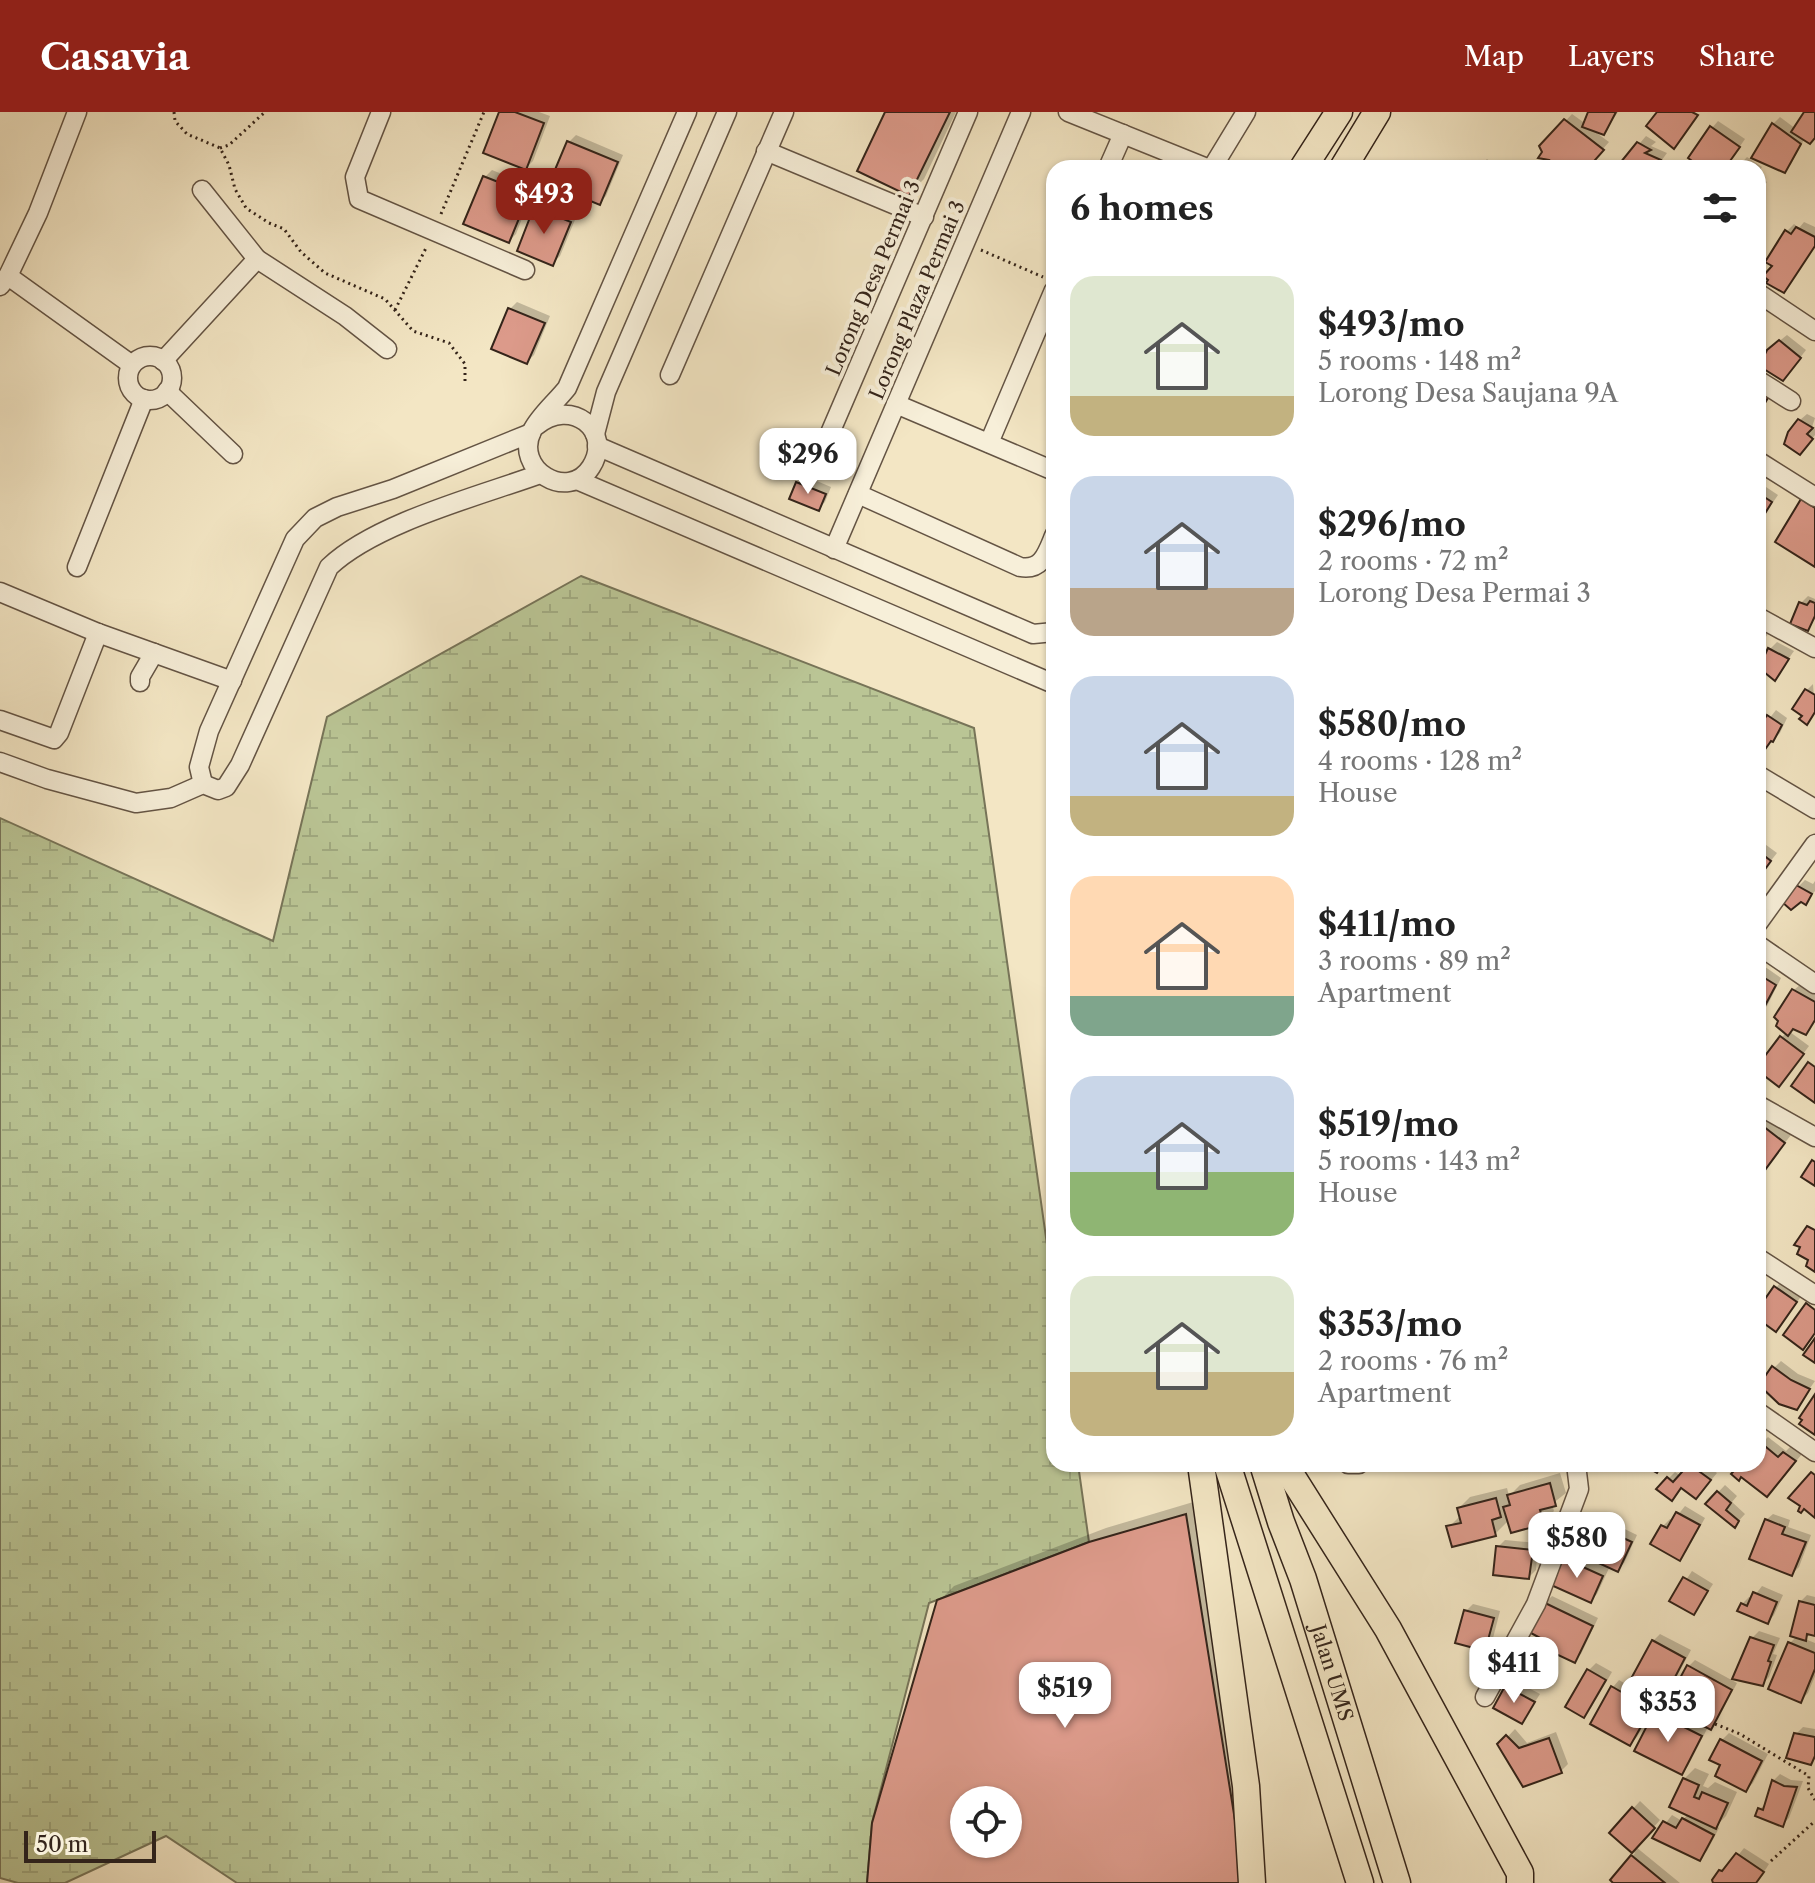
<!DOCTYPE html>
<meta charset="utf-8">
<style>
:root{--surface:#fff;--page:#f2f2f2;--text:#222;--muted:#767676;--accent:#8f2418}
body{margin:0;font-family:"Libre Caslon Text",serif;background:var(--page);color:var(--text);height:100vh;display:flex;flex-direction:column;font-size:30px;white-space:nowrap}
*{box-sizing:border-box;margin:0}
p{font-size:26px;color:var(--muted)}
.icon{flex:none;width:44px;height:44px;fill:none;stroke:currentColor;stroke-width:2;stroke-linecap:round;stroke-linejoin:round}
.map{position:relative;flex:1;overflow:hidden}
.side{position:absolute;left:1046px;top:48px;width:720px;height:1312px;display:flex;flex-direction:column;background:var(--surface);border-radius:24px;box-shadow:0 2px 6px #0004}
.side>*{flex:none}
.buttons{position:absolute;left:950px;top:1674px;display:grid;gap:16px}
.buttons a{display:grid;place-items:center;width:72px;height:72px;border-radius:50%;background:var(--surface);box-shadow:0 2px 6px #0004;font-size:40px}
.scale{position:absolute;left:24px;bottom:20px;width:132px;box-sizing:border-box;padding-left:8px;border:4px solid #34241a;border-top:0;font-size:22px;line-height:28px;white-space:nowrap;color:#34241a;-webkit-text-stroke:6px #f7efd9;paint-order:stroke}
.price{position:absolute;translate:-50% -68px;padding:0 18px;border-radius:16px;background:#fff;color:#222;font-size:26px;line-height:52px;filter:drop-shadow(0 2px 4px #0008)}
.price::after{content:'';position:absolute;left:50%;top:48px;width:24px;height:18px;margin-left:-12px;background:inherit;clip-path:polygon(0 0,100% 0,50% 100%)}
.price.current{background:var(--accent);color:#fff}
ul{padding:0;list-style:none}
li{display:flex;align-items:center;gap:24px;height:200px;padding:0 24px}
li span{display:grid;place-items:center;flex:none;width:224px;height:160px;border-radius:24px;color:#555}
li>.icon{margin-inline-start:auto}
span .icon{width:96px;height:96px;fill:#fffc;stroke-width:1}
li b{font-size:34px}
h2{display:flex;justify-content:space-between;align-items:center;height:96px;padding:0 24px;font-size:34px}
header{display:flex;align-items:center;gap:48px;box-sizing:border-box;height:112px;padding:0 40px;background:var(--accent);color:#fff}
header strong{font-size:38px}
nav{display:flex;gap:44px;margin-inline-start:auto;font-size:28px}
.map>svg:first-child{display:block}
</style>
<header>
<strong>Casavia</strong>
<nav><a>Map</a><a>Layers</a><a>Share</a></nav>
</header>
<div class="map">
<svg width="1815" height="1771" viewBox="0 0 1815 1771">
<defs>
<pattern id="wetland-marsh" width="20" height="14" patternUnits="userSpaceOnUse" patternTransform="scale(2)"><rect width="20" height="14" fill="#bac595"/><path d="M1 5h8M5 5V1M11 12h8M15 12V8" fill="none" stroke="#a0a980"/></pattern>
</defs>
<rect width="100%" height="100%" fill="#f3e6c4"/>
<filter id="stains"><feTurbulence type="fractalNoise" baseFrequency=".0025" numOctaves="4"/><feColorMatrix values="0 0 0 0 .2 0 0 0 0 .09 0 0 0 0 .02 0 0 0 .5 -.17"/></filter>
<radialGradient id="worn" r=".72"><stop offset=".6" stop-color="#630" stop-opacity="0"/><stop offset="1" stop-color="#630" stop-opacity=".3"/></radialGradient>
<path fill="url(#wetland-marsh)" stroke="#777458" stroke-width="2" d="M581 464 974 616 1054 1182V1352H1078L1089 1430 929 1491 872 1711 867 1771H237L166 1724 65 1771H18L0 1766V706L273 829 327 605Z"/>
<g fill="#0003" fill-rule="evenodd">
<path d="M501 0H539L550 4 533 49 526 56Z"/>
<path d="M887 0H956L924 67 909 82Z"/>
<path d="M1592 0H1618L1604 21 1594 19 1609 30 1586 56H1547L1552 47 1542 35 1572 2 1586 12Z"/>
<path d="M1807 0H1815V25L1805 26 1791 52 1784 59 1773 12 1780 5 1796 17Z"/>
<path d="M1718 9 1745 27 1725 56H1705L1712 16Z"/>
<path d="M576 23 623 43 606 84 600 90 552 71 569 30Z"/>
<path d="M1646 24 1656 30 1651 34 1667 41 1656 56H1619Z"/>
<path d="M1747 45 1762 55 1758 61V56H1737Z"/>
<path d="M1487 47 1498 56H1478Z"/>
<path d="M492 58 534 75 516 122 509 129 485 65Z"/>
<path d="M1758 64 1767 70 1758 82Z"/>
<path d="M543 89 577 103 560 144 553 151 536 96Z"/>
<path d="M1804 110 1815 115V135L1784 179 1775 154 1768 150 1787 119 1794 112 1799 116Z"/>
<path d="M517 190 550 204 534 243 527 250 510 197Z"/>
<path d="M1787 223 1806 238 1790 259 1776 232Z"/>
<path d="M1807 302 1815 306 1812 315 1815 317V323L1806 334 1800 308Z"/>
<path d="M805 364 831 375 825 390 818 397 798 371Z"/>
<path d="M1763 373 1778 383 1758 412V378Z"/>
<path d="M1808 484 1815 487V507L1807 516 1801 491Z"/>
<path d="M1758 513 1769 520 1758 537Z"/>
<path d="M1777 530 1794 539 1775 566 1761 556 1770 537Z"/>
<path d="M1813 572 1815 601 1806 611V579Z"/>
<path d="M1776 598 1787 606 1780 621 1764 637 1758 633V621Z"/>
<path d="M1758 727 1777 741 1758 765Z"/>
<path d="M1805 768 1813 772 1815 769V779L1806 790 1800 787 1798 775Z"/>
<path d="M1758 850 1781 866 1767 894 1760 900 1758 899Z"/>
<path d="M1801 872 1815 880V910L1806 921 1794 915 1790 920 1809 934 1786 965 1782 925 1787 920 1794 878Z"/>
<path d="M1768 1006 1791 1023 1762 1060 1758 1057V1017Z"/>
<path d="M1758 1139 1773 1150 1758 1172Z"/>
<path d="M1782 1168 1802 1183 1783 1210 1758 1205V1200Z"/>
<path d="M1758 1236 1766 1240 1758 1253Z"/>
<path d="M1781 1249 1798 1262 1815 1269 1796 1296 1774 1256Z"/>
<path d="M1768 1325 1786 1339 1791 1334 1802 1342 1774 1376 1743 1352H1758V1335Z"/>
<path d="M1691 1352H1705L1717 1361 1703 1378 1682 1375 1659 1376 1675 1360 1681 1364Z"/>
<path d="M1560 1361 1566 1381 1552 1392 1554 1399 1543 1410 1509 1408 1495 1422 1449 1415 1461 1403 1459 1396 1470 1385 1507 1376 1509 1384 1520 1373Z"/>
<path d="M1725 1373 1737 1384 1732 1390 1745 1402 1735 1413 1708 1391Z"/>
<path d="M1200 1388 1261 1771H869L939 1489 954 1474 1106 1416ZM964 1688H1008V1732H964Z"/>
<path d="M1685 1394 1705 1406 1686 1440 1679 1446 1663 1414 1670 1407 1673 1409Z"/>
<path d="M1773 1402 1790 1408 1788 1415 1811 1423 1799 1455 1792 1462 1766 1408Z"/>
<path d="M1602 1406 1637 1423 1624 1451 1617 1458 1610 1454 1597 1482 1590 1489 1564 1447 1571 1440 1580 1444 1584 1436 1582 1415 1589 1408 1596 1412Z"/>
<path d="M1505 1428 1538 1431 1536 1458 1529 1465 1498 1435Z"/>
<path d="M1692 1459 1713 1472 1694 1501 1672 1489Z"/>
<path d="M1762 1474 1783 1483 1774 1503 1768 1510 1742 1492 1749 1485 1752 1487Z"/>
<path d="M1807 1483 1815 1485V1522L1811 1521 1805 1527 1815 1531V1564L1808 1581 1801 1588 1771 1576 1790 1531 1797 1524 1800 1490Z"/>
<path d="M1552 1484 1598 1506 1581 1542 1574 1548 1547 1527 1545 1491Z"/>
<path d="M1473 1492 1500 1499 1492 1530 1485 1537 1466 1499Z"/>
<path d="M1759 1519 1780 1526 1773 1542 1777 1543 1769 1565 1762 1572 1752 1526Z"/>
<path d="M1660 1522 1691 1538 1667 1583 1660 1589 1657 1588 1637 1625 1630 1632 1613 1575 1619 1568 1629 1574 1653 1529Z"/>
<path d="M1695 1548 1737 1571 1717 1609 1708 1615 1688 1654 1682 1661 1655 1601 1662 1594 1666 1596 1688 1555Z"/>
<path d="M1596 1551 1612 1560 1591 1596 1584 1603 1568 1594 1589 1558Z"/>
<path d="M1514 1568 1540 1582 1522 1610 1496 1596Z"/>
<path d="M1803 1615 1815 1617V1647L1811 1651 1796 1622Z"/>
<path d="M1515 1617 1527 1631 1556 1620 1568 1652 1561 1659 1500 1633Z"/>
<path d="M1729 1621 1768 1642 1753 1671 1746 1678 1722 1628Z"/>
<path d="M1695 1656 1709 1662 1703 1674 1708 1676 1715 1670 1737 1680 1726 1704 1716 1714 1719 1716 1707 1739 1700 1746 1655 1725 1672 1703 1682 1709 1688 1702 1684 1667Z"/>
<path d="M1780 1662 1791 1668 1803 1669 1789 1706 1782 1713 1760 1697 1767 1690 1773 1669Z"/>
<path d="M1640 1689 1660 1708 1636 1735 1680 1771H1616L1612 1768 1635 1741 1611 1721Z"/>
<path d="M1744 1736 1769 1752 1757 1771H1716Z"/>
</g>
<g fill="#dc9a8a" stroke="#34241a" stroke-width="2" fill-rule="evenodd">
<path d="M499 0H515L544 11 526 58 483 41Z"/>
<path d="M885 0H950L909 84 857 59Z"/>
<path d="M1588 0H1616L1604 23 1582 15Z"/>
<path d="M1657 0H1692L1698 3 1674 37 1646 14Z"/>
<path d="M1804 0H1815V26L1810 32 1791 20Z"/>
<path d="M1564 7 1604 38 1588 56H1545L1549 48 1538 46 1542 40 1539 34Z"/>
<path d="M1772 11 1801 32 1785 61 1751 46Z"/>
<path d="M1710 14 1740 35 1725 56H1702L1688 46Z"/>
<path d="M567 29 618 50 600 93 549 72Z"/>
<path d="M1637 30 1651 38 1645 41 1661 48 1656 56H1616Z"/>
<path d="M483 64 529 82 509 131 463 112Z"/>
<path d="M534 95 571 110 553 154 517 139Z"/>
<path d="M1796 115 1815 125V134L1784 181 1766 171 1768 168 1763 164 1772 154 1765 150 1785 118 1791 122Z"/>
<path d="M508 196 545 211 527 252 491 237Z"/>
<path d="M1779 228 1801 246 1783 269 1759 254 1767 238Z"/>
<path d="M1758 277 1769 284 1758 303Z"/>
<path d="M1798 307 1813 316 1807 322 1813 327 1800 343 1784 332 1788 320Z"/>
<path d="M796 370 826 382 819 399 789 387Z"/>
<path d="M1758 381 1772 390 1758 413Z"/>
<path d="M1801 387 1815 396V455L1775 430Z"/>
<path d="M1810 489 1815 491V504L1808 519 1790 512 1799 490 1807 493Z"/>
<path d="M1768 536 1789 547 1775 569 1759 556Z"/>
<path d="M1805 577 1815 583V600L1807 613 1799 607 1802 604 1792 597Z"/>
<path d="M1767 603 1782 613 1773 630 1771 629 1764 639 1758 635V617Z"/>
<path d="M1758 739 1771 749 1758 767Z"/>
<path d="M1796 773 1812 782 1806 793 1801 790 1791 798 1782 790Z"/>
<path d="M1758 862 1776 873 1760 903 1758 901Z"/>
<path d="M1792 877 1815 890V908L1806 923 1793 917 1788 924 1776 914 1778 909 1774 905Z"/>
<path d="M1780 924 1804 942 1779 975 1758 959V953Z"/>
<path d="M1808 950 1815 955V991L1791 974Z"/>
<path d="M1759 1011 1785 1031 1762 1062 1758 1059Z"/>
<path d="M1812 1048 1815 1050V1074L1801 1065Z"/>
<path d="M1807 1114 1815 1118V1160L1806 1154 1808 1148 1797 1142 1800 1135 1794 1133Z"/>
<path d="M1774 1174 1797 1190 1776 1220 1758 1207V1197Z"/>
<path d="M1806 1191 1815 1198V1221L1803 1238 1783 1223Z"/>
<path d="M1815 1226V1251L1803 1243Z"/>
<path d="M1772 1254 1791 1268 1810 1277 1797 1298 1779 1292 1759 1273Z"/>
<path d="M1815 1282V1323L1799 1312 1802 1308 1799 1306Z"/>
<path d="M1760 1330 1778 1345 1783 1340 1796 1349 1767 1385 1741 1365 1739 1369 1731 1362 1740 1352H1758Z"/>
<path d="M1641 1352H1662L1657 1361Z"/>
<path d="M1689 1352 1711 1368 1696 1387 1681 1376 1672 1389 1656 1377 1667 1365 1673 1370Z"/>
<path d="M1811 1360 1815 1363V1406L1804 1397 1801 1401 1798 1399 1800 1394 1788 1386Z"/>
<path d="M1550 1371 1556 1394 1540 1398 1544 1412 1511 1421 1503 1395 1510 1393 1507 1383Z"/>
<path d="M1717 1379 1731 1391 1726 1398 1739 1409 1735 1416 1705 1392Z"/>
<path d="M1496 1386 1501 1405 1492 1408 1496 1424 1452 1435 1446 1414 1461 1411 1457 1396Z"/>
<path d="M1676 1400 1700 1413 1680 1449 1650 1432 1661 1413 1667 1416Z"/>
<path d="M1186 1402 1245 1771H867L872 1711 937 1488 1089 1430ZM964 1688H1008V1732H964Z"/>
<path d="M1765 1407 1785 1415 1782 1422 1806 1430 1792 1464 1749 1447Z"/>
<path d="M1593 1412 1632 1430 1618 1460 1579 1442 1582 1436 1572 1432 1580 1414 1590 1419Z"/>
<path d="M1496 1434 1533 1438 1529 1467 1493 1463Z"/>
<path d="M1563 1446 1603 1464 1591 1491 1551 1473Z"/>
<path d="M1683 1465 1708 1479 1694 1503 1669 1489Z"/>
<path d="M1753 1480 1777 1490 1768 1512 1737 1499 1741 1491 1747 1494Z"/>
<path d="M1799 1489 1815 1493V1524L1807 1522 1806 1529 1790 1524Z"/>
<path d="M1543 1490 1593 1514 1575 1551 1541 1535 1544 1528 1529 1520Z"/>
<path d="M1464 1498 1494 1506 1485 1539 1455 1531Z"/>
<path d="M1750 1525 1774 1533 1768 1549 1771 1550 1763 1574 1732 1567Z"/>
<path d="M1652 1528 1685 1546 1661 1592 1627 1574Z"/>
<path d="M1788 1530 1815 1541V1557L1801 1591 1768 1577Z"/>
<path d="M1687 1553 1732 1578 1711 1618 1665 1594Z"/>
<path d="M1587 1557 1606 1568 1584 1606 1565 1595Z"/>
<path d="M1505 1574 1535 1590 1522 1612 1493 1596Z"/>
<path d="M1611 1574 1651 1597 1630 1634 1590 1612Z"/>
<path d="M1654 1600 1702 1624 1682 1663 1634 1639Z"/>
<path d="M1794 1621 1815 1625V1644L1811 1653 1786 1646Z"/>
<path d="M1506 1623 1519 1636 1549 1626 1562 1661 1523 1675 1497 1632Z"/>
<path d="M1720 1627 1762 1649 1746 1680 1715 1664 1720 1653 1709 1648Z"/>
<path d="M1683 1666 1699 1673 1694 1685 1699 1687 1702 1680 1728 1691 1716 1717 1669 1695Z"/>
<path d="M1772 1668 1784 1674 1797 1675 1783 1715 1755 1704 1758 1696 1763 1698Z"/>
<path d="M1632 1695 1655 1716 1632 1741 1609 1721Z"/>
<path d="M1682 1706 1714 1723 1700 1749 1652 1726 1663 1709 1676 1716Z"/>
<path d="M1736 1741 1764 1760 1756 1771H1713L1712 1768 1719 1758 1722 1759Z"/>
<path d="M1631 1743 1665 1771H1613L1610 1768Z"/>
</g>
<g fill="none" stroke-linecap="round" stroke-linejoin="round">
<g stroke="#645444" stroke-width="21">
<g id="minor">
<path d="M381 0 355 65 359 87 525 158"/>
<path d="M1068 0 1207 56"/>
<path d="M766 39 924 105"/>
<path d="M1108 56 1123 22"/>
<path d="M1212 56 1246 0"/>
<path d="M202 78 257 147"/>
<path d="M8 164 132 253"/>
<path d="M0 174 8 164 38 101 77 0"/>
<path d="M1758 181 1815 219"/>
<circle cx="150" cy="266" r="22"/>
<path d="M163 249 257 147 345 204 387 237"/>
<path d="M670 263 784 0"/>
<path d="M1758 268 1791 289"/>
<path d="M167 279 233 342"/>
<path d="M896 292 1054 359"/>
<path d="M536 314C571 284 614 319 591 355 568 391 513 357 532 319 539 304 556 290 567 276L687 0"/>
<path d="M595 322 606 280 727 0"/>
<path d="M989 331 1054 178"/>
<path d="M597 334 1033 522 1054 520"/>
<path d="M818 349 968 0"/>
<path d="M1758 349 1815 385"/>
<path d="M577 368 1054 572"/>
<path d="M858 382 1020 455C1042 459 1047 441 1054 424"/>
<path d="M834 437 1021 0"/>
<path d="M77 455 144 287"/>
<path d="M0 480 98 521 232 569"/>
<path d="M1758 505 1815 536"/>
<path d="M140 570V565L154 541"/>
<path d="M0 608 54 627 59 621 98 521"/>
<path d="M0 650 47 667 136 691 171 686 203 672 218 678 226 675 240 653 329 455C375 411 479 384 540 362"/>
<path d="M1758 663 1815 697"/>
<path d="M203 672 199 655 209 619 295 427 315 406 337 395 393 377 531 321"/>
<path d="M1758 811 1815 732"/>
<path d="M1758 833 1815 872"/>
<path d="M1758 993 1815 1025"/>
<path d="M1758 1146 1815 1183"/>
<path d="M1758 1300 1815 1340"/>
<path d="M1348 1352H1359"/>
<path d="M1485 1585 1536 1492 1579 1377 1576 1352"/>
</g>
</g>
<g stroke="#34241a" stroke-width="29">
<g id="highway">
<path d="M1303 56 1339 0"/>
<path d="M1343 56 1377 0"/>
<path d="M1201 1352 1246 1674 1252 1771"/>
<path d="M1227 1352 1360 1771"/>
<path id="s1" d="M1263 1352 1281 1410 1303 1467 1397 1771"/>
<path d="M1284 1352 1388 1517 1520 1761V1771"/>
</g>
</g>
<g stroke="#34241a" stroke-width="3" stroke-dasharray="2 4" stroke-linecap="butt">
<path d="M174 0 175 9 187 22 220 36 229 53 235 77 246 96 269 111 284 117 301 140 325 161 385 187 413 219 449 231 465 252V273"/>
<path d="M220 36 229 33 265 0"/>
<path d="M441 102 484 0"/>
<path d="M981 138 1043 165"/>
<path d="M395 198 427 134"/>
<path d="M1715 1612 1740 1622 1809 1664 1808 1676 1815 1688"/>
<path d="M1771 1749 1815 1709"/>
</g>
<use href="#minor" stroke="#f7efd9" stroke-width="18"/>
<use href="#highway" stroke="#f3e6c4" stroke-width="26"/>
</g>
<g text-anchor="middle" stroke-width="8" stroke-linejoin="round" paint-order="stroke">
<g font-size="20" fill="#34241a" stroke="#f7efd9">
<text transform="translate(873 166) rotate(-67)" y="7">Lorong Desa Permai 3</text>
<text transform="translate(917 188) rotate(-67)" y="7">Lorong Plaza Permai 3</text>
<text dy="7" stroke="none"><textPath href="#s1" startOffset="220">Jalan UMS</textPath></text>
</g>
</g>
<rect width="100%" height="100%" filter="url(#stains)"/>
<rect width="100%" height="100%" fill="url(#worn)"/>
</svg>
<div class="buttons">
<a><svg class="icon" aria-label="locate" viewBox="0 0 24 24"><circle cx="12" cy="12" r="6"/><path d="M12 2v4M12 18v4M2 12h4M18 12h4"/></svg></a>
</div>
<div class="scale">50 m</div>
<b class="price current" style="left:544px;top:124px">$493</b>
<b class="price" style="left:808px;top:384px">$296</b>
<b class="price" style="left:1577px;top:1468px">$580</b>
<b class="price" style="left:1514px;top:1593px">$411</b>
<b class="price" style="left:1065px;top:1618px">$519</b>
<b class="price" style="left:1668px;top:1632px">$353</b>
<section class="side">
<h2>6 homes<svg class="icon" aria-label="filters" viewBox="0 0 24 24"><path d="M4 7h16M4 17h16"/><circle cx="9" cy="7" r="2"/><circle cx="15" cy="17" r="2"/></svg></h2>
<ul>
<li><span style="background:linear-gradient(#dfe7d0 75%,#c2b280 0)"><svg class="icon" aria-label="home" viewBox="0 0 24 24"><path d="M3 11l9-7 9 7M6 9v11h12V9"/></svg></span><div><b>$493/mo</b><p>5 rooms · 148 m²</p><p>Lorong Desa Saujana 9A</p></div></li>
<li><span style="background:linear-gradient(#c9d6e8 70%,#b9a48a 0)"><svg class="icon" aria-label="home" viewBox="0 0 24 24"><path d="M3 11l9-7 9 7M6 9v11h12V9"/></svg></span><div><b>$296/mo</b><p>2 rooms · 72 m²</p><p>Lorong Desa Permai 3</p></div></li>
<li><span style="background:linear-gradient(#c9d6e8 75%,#c2b280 0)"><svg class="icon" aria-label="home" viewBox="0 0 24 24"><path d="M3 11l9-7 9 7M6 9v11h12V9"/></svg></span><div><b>$580/mo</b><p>4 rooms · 128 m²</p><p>House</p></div></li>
<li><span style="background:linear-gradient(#ffd9b3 75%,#7fa58c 0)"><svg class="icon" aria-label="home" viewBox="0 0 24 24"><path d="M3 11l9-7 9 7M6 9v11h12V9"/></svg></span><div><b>$411/mo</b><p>3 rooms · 89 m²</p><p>Apartment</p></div></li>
<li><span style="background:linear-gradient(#c9d6e8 60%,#8fb573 0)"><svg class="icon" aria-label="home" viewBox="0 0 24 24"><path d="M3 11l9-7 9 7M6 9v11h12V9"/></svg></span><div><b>$519/mo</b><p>5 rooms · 143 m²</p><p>House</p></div></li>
<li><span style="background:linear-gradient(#dfe7d0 60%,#c2b280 0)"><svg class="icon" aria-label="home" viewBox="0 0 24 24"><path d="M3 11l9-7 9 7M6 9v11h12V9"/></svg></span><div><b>$353/mo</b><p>2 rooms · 76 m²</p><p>Apartment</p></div></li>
</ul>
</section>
</div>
